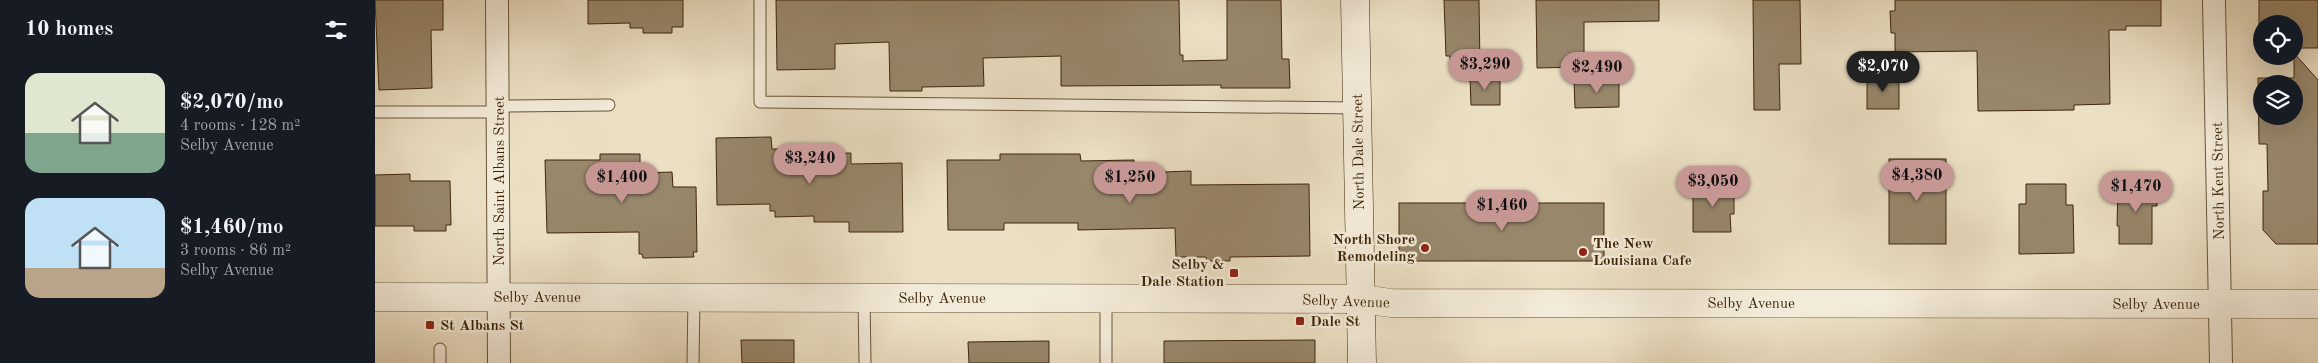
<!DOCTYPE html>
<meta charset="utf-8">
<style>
:root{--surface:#171b24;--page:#20242c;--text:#f1f3f6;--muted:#9ea1a6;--accent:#c59692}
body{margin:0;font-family:"Old Standard TT",serif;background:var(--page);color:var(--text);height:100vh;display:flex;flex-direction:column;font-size:19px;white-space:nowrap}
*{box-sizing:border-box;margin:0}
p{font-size:16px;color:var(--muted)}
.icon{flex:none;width:28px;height:28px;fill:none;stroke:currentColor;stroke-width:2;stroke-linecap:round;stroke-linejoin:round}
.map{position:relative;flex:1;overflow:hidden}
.drawer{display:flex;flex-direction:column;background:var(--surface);width:375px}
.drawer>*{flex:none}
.fabs{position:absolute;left:1878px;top:15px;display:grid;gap:10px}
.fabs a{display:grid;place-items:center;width:50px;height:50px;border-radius:50%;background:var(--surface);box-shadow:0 5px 20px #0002;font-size:25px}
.price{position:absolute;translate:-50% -42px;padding:0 11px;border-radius:18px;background:var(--accent);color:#111;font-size:16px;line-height:32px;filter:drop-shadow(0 1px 2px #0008)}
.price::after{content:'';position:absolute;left:50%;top:30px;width:15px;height:11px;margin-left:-8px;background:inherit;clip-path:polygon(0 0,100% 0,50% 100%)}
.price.on{background:#222;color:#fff}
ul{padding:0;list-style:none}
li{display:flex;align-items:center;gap:15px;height:125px;padding:0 25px}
li span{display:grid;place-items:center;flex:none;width:140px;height:100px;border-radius:15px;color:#555}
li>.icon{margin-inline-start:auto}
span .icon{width:60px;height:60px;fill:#fffc;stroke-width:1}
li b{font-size:21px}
h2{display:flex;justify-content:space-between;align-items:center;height:60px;padding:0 25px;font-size:21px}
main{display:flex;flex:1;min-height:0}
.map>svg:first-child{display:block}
</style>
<main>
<section class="drawer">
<h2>10 homes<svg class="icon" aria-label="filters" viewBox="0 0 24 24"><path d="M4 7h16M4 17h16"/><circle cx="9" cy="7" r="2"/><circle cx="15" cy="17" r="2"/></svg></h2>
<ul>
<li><span style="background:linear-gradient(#dfe7d0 60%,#7fa58c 0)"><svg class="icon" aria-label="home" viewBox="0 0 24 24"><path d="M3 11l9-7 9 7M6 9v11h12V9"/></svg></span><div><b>$2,070/mo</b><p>4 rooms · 128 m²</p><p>Selby Avenue</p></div></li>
<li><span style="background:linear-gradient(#bfe0f5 70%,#b9a48a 0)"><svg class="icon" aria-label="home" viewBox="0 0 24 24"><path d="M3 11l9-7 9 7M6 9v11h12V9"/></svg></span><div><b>$1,460/mo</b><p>3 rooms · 86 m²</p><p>Selby Avenue</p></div></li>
</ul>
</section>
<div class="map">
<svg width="1943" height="363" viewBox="0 0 1943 363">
<rect width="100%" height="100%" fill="#ece0c4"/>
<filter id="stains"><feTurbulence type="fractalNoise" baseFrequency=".004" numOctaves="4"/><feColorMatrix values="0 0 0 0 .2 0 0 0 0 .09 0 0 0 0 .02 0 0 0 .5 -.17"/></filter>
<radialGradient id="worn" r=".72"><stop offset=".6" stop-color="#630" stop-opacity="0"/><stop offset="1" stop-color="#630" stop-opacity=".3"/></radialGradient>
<g fill="#98876b" stroke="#3e260a" fill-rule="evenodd">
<path d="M0 0H68V30H56L57 88 4 90Z"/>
<path d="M213 0H308V27H297V33H268V28H255V23L213 24Z"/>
<path d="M401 0H804L805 55H808V61L852 60V0H906L907 59H914L915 88H846V85L686 86V56L608 58 609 86 547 87V91H515L514 42 460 44V69L402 70Z"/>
<path d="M1069 0H1104L1105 67H1075V56H1071Z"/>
<path d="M1161 0H1284V21L1209 22V67L1162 68Z"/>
<path d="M1378 0H1425L1426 64H1404L1405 110H1379Z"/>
<path d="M1520 0H1786V26H1751V30H1734L1735 104 1699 105V110L1603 111 1602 51 1520 52V33H1516L1515 11H1520Z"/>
<path d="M1884 0H1943V48H1919V24H1886V34H1884Z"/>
<path d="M1919 53 1943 80V244H1901L1888 230V191H1893L1892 144H1884L1883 78H1919ZM1886 84H1919V116H1886Z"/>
<rect x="1492" y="77" width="32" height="32"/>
<path d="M1095 78H1125V105H1096Z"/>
<path d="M1199 81H1244V107L1200 108Z"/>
<path d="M396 137 397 149H436V154L476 153V164L527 163 528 232H474V222H439V216L400 217V211H395V204L342 205 341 138Z"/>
<path d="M225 154H265V173L297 172 298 187H321L322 252H318L319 257 268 258 267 254H264V232L172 233 170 160H225Z"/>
<path d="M625 154H705L706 161 759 160V173L816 171V185L934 184 935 256 855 257V261H832L831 257H801L800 228 703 230V223H629V230H573L572 160H625Z"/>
<rect x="1514" y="159" width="57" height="85"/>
<path d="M35 174V181H75L76 225H71V231H39V226H0V175Z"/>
<path d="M1318 184H1359V214H1355L1356 232H1318Z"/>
<path d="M1651 184H1691V205H1698L1699 253 1644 254V204H1651Z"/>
<path d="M1781 184 1782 206H1777V244H1744V226H1742L1743 185Z"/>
<rect x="1024" y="203" width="205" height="58"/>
<path d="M366 340H419V363H367Z"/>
<path d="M940 340V363H789V341Z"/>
<path d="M674 341V363H594L593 342Z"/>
</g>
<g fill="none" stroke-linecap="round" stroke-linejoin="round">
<g stroke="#6a5438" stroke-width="13">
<g id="service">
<path d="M385 0V102L983 108"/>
<path d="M124 106 234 105"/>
<path d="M0 112H124"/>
<path d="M489 298 490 363"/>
<path d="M731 298V363"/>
<path d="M65 349V363"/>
<path d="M318 363 319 297"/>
</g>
</g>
<g stroke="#6a5438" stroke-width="24">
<g id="minor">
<path d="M122 0 124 363"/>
<path d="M1839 0 1846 363"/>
</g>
</g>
<g stroke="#6a5438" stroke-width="29">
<path id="tertiary" d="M0 297 986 299 1016 303 1943 304"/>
</g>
<g stroke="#3e260a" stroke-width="29">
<path id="secondary" d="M980 0 987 363"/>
</g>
<use href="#service" stroke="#f3ebd9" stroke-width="11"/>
<use href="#minor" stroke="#f3ebd9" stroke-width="22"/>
<use href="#tertiary" stroke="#f3ebd9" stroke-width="28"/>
<use href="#secondary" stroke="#f3ebd9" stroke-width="28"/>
</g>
<g fill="#8f2418" stroke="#f3ebd9" stroke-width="2">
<circle cx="1050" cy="248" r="5"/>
<circle cx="1208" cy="252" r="5"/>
<rect x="854" y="268" width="10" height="10" rx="2.5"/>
<rect x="920" y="316" width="10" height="10" rx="2.5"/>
<rect x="50" y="320" width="10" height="10" rx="2.5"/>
</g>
<g text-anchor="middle" stroke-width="5" stroke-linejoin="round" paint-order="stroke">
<g font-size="15" fill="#3e260a" stroke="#f3ebd9">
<text transform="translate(983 152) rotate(-91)" y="5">North Dale Street</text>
<text transform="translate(124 181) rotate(-90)" y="5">North Saint Albans Street</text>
<text transform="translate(1843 181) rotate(-91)" y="5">North Kent Street</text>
<text x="162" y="302">Selby Avenue</text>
<text x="567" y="303">Selby Avenue</text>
<text transform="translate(971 301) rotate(2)" y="5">Selby Avenue</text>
<text x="1376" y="308">Selby Avenue</text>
<text x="1781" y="309">Selby Avenue</text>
</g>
<g font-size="15" font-weight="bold" fill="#3e260a" stroke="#f3ebd9" text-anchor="start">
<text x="1040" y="244" text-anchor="end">North Shore<tspan x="1040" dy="17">Remodeling</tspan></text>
<text x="1218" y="248">The New<tspan x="1218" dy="17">Louisiana Cafe</tspan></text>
<text x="849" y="269" text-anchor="end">Selby &amp;<tspan x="849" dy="17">Dale Station</tspan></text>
<text x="935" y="326">Dale St</text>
<text x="65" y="330">St Albans St</text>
</g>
</g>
<rect width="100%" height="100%" filter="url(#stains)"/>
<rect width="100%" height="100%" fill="url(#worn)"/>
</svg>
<div class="fabs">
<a><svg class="icon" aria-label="locate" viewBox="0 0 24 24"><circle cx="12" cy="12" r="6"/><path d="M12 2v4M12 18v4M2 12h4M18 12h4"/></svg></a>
<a><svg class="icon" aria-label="layers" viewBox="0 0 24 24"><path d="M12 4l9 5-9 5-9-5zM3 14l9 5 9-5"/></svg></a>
</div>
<b class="price" style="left:1110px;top:91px">$3,290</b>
<b class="price on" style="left:1508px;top:93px">$2,070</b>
<b class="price" style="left:1222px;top:94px">$2,490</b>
<b class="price" style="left:435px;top:185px">$3,240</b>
<b class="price" style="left:1542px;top:202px">$4,380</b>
<b class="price" style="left:247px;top:204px">$1,400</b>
<b class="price" style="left:755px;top:204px">$1,250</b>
<b class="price" style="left:1338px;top:208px">$3,050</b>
<b class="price" style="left:1761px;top:213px">$1,470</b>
<b class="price" style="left:1127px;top:232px">$1,460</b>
</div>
</main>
